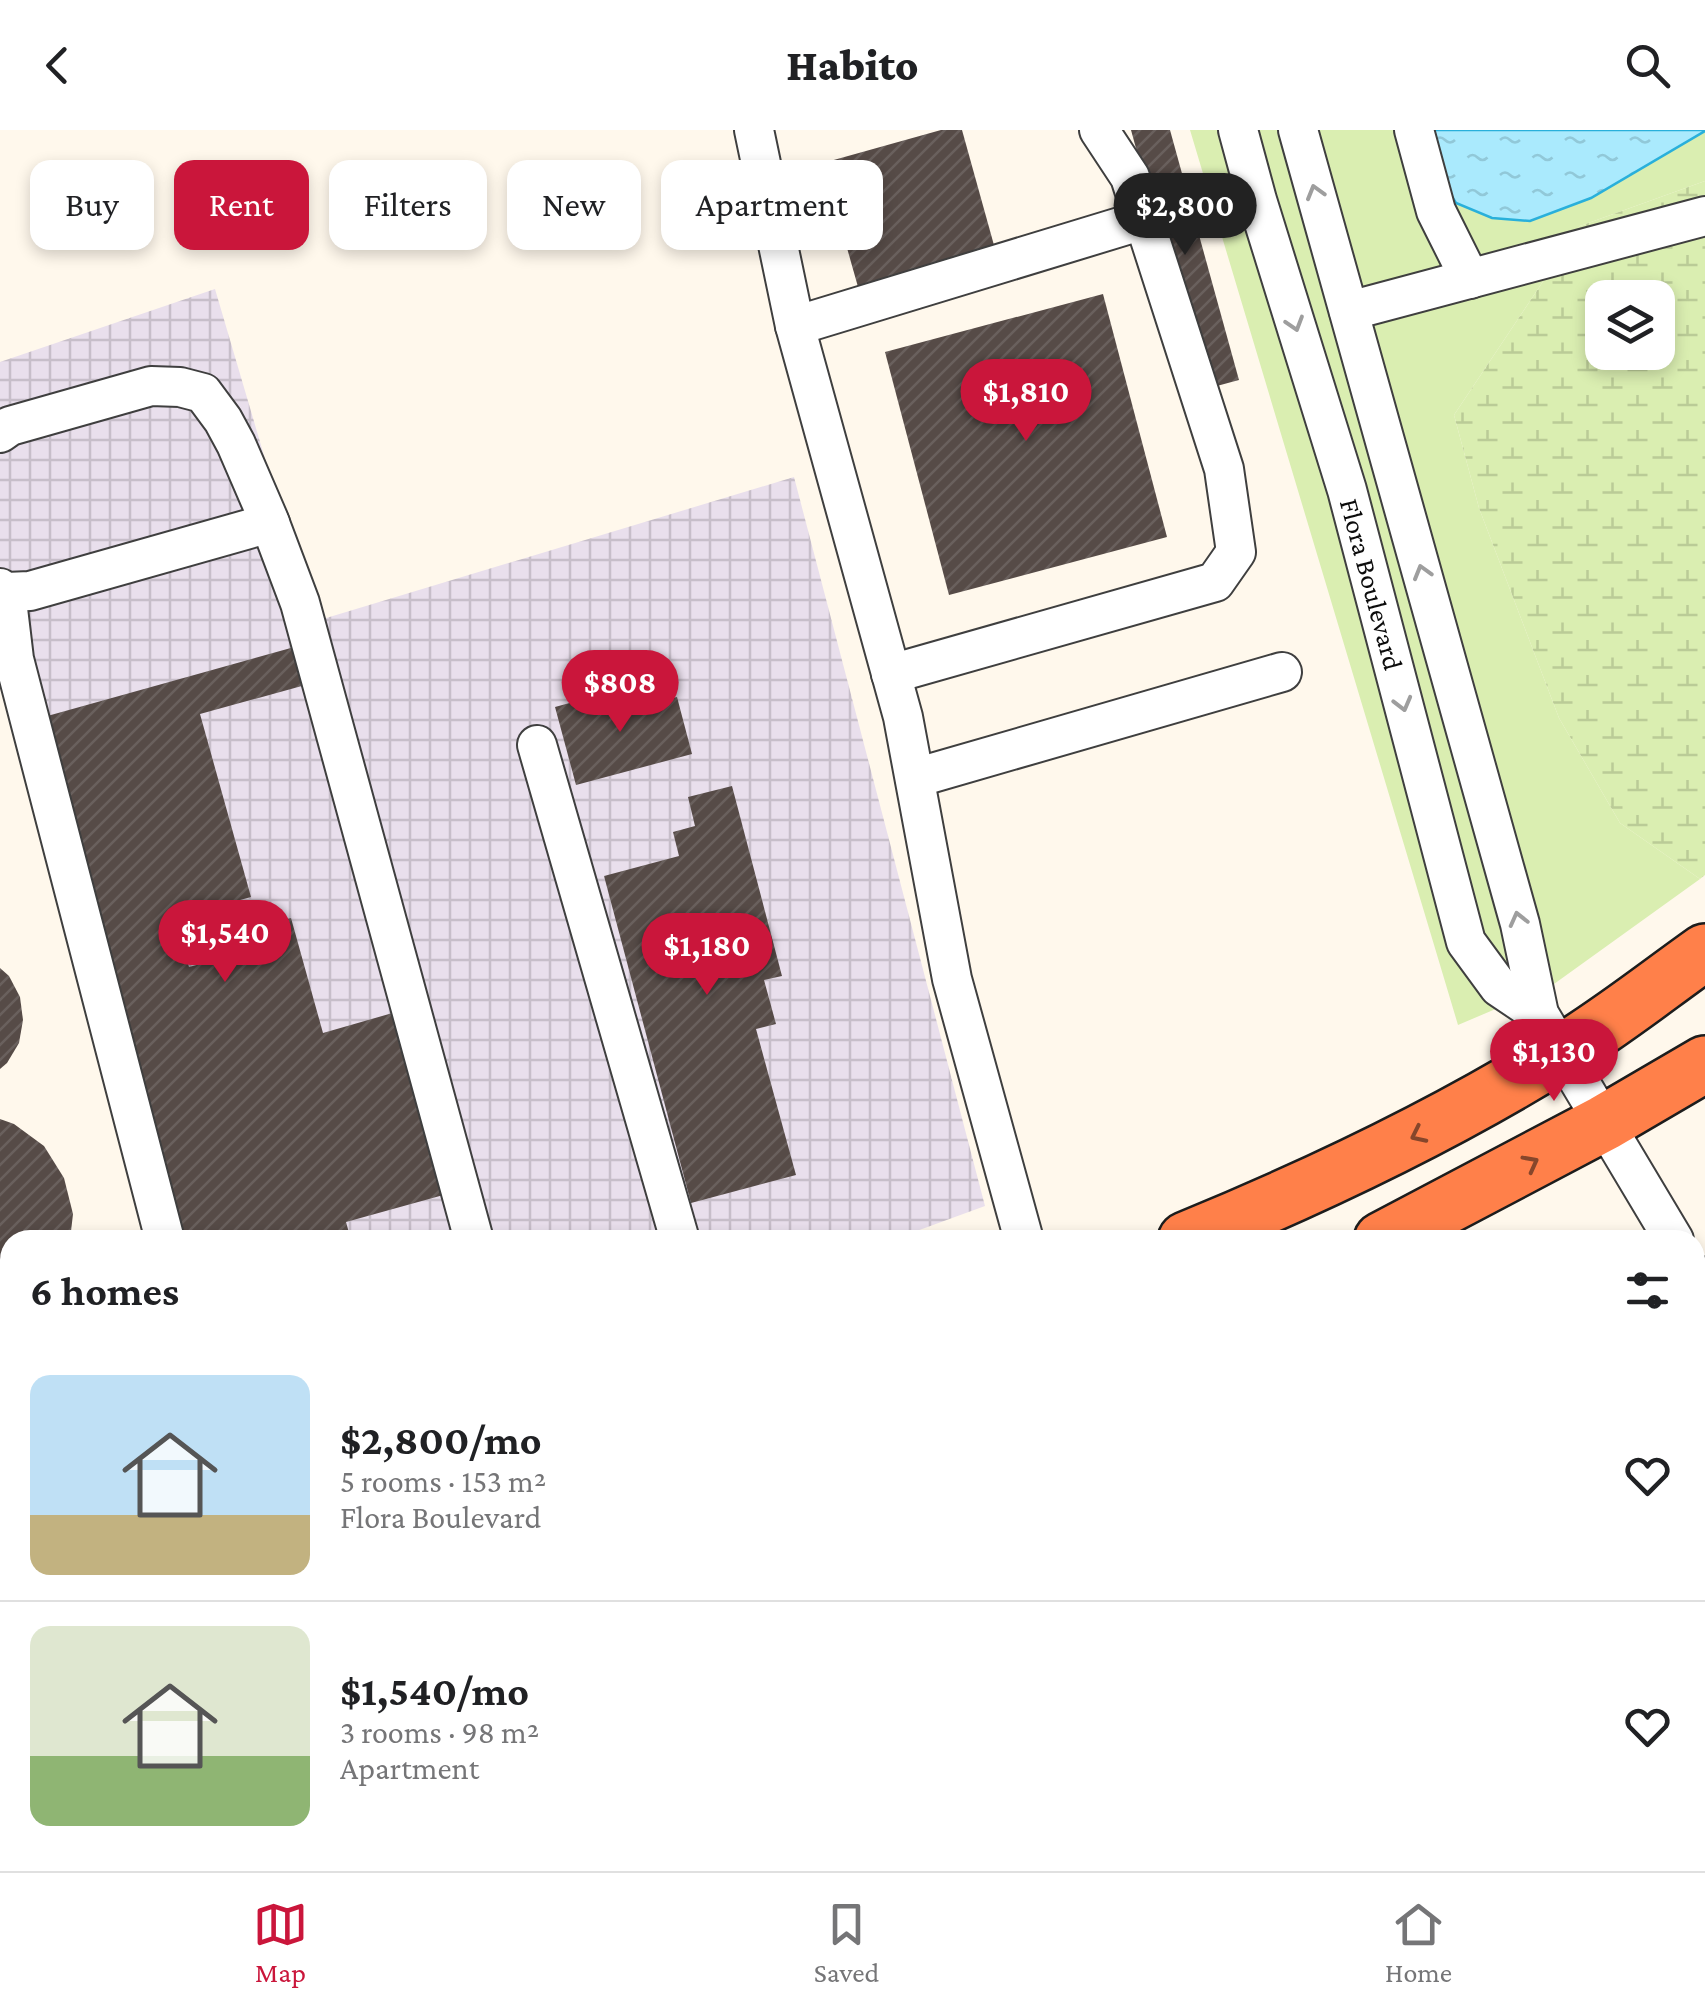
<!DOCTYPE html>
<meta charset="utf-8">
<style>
:root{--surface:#fff;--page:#f6f6f6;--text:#202124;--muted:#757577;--line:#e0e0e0;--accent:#ca163b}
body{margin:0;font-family:"Crimson Pro",serif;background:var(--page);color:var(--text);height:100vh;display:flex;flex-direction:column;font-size:38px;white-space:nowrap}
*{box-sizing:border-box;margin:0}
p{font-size:32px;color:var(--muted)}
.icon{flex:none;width:55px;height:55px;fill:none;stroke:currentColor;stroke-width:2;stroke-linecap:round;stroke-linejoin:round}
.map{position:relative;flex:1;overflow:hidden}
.side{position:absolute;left:0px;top:1100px;width:1705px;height:642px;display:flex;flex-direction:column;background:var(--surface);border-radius:30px 30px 0 0;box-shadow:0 5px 15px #0003}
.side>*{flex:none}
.banner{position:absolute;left:30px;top:30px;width:1000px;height:90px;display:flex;gap:20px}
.tools{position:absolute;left:1585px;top:150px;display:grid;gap:20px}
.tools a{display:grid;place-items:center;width:90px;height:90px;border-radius:20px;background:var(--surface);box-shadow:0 5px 15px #0003;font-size:50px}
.price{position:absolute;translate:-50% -85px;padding:0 22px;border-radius:35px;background:var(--accent);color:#fff;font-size:32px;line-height:65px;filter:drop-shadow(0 2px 5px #0008)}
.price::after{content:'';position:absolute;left:50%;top:60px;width:30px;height:22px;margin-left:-15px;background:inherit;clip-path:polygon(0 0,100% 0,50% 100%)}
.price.selected{background:#222;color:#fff}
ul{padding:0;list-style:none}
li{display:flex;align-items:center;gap:30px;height:250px;padding:0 30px}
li+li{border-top:2px solid var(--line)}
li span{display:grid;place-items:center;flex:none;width:280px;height:200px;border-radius:20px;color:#555}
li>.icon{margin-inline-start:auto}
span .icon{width:120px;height:120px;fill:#fffc;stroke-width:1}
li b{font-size:42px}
h2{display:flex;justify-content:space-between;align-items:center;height:120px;padding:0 30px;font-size:42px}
.tag{padding:0 35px;border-radius:20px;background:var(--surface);box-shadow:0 5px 15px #0003;font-size:35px;line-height:90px}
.tag.selected{background:var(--accent);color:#fff}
header{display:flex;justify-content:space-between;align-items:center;height:130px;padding:0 30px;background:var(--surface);font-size:45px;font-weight:800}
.tab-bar{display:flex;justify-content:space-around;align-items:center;height:140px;border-top:2px solid var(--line);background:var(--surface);font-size:28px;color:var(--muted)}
.tab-bar a{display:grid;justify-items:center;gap:5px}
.tab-bar .selected{color:var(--accent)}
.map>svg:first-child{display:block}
</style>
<header><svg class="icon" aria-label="back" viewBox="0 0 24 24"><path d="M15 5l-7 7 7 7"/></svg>Habito<svg class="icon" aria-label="search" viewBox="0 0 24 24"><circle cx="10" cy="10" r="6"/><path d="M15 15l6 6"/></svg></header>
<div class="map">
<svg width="1705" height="1741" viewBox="0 0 1705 1741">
<defs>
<pattern id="industrial-grid" width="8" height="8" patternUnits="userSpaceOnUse" patternTransform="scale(2.5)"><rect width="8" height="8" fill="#e9dfec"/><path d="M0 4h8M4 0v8" fill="none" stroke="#c7bec9"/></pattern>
<pattern id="wetland-marsh" width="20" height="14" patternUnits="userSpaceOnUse" patternTransform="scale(2.5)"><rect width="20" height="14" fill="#daeeb1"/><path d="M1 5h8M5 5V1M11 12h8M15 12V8" fill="none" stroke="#bacb97"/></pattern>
<pattern id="water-ripples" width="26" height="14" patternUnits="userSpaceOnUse" patternTransform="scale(2.5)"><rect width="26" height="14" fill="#aaeafd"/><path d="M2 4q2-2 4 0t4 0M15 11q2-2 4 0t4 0" fill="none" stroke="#91c8d8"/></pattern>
<pattern id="building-hatch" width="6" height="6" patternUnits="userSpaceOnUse" patternTransform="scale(2.5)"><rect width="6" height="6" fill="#564b47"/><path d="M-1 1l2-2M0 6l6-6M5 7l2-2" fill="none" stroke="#69605d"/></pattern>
</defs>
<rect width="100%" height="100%" fill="#fff8ec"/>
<path fill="url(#industrial-grid)" d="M215 159 313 492 794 347 985 1076 892 1110H150L0 541V232Z"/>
<g fill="#daeeb1">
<path d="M1190 0H1218L1238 75 1329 366 1448 817 1483 867 1498 878 1458 895Z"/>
<path d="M1258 0H1279L1502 799 1510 839 1484 804 1366 356 1275 65Z"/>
<path d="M1319 0H1414L1591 68 1705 1V51L1580 96 1454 285 1479 378 1559 588 1620 693 1700 749 1554 854 1539 789Z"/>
<path d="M1705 1650V1741H1585L1598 1733 1695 1732V1656Z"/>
<path d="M1526 1732 1531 1741H1015L1013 1733Z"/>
</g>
<path fill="url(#wetland-marsh)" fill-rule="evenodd" d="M1705 51V745L1700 749 1620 693 1559 588 1479 378 1454 285 1580 96ZM1602 168H1658V222H1602Z"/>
<path fill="url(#water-ripples)" stroke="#29b0db" stroke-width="2.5" d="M1414 0H1705V1L1591 68 1530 91 1492 88 1456 73 1423 21Z"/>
<g fill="url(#building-hatch)">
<path d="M941 0H962L997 126 860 164 823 33Z"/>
<path d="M1131 0H1170L1239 250 1202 260Z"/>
<path d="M1103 164 1167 407 949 465 885 222Z"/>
<path d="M298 516 309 554 200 584 251 767 175 788 189 837 223 828 217 809 291 788 323 903 396 882 447 1064 346 1092 351 1110H286L285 1106 271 1110H179L33 590Z"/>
<path d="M628 557 634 578 677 567 692 624 576 655 555 577Z"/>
<path d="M732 656 782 846 764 850 776 894 756 899 796 1045 691 1073 604 746 679 726 673 702 695 696 688 667Z"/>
<path d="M0 838 9 846 20 867 23 890 19 913 7 933 0 939Z"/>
<path d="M0 989 14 994 44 1016 64 1048 73 1084 70 1110H10V1186L0 1191Z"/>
<path d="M1695 1591 1705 1608V1626L1695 1633Z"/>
<path d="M311 1732H344L346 1741H313Z"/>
<path d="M396 1732H516L518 1741H398Z"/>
</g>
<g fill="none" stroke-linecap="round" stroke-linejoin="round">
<g stroke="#3f3f3f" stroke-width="42">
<g id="minor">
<path d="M754 0 795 196 903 587 952 849 1024 1110"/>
<path d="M1238 0 1257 70 1347 360 1466 812 1499 857 1539 884"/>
<path d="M1298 0 1520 794 1539 884 1674 1110"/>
<path d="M1414 0 1436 81 1470 149"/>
<path d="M1349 181 1705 86"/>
<path d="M795 196 1143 90"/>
<path d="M0 303 10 296 151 256 180 257 203 263 223 290 236 314 268 388 300 473 474 1110"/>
<path d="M0 458 6 462 30 461 270 393"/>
<path d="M6 462 14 529 165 1110"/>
<path d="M891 544 1215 452 1236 422 1224 339 1130 47 1099 0"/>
<path d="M537 615 680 1110"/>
<path d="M915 648 1282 542"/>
<path d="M1695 1144 1705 1160"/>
<path d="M1695 1467 1705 1484"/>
<path d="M367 1732 369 1741"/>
<path d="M789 1732 791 1741"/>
<path d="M970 1732 972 1741"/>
</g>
</g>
<g stroke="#1d1d1d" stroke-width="60">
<g id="highway">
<path d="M1186 1110C1315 1057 1442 997 1561 923 1611 893 1657 856 1705 822"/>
<path d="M1382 1110 1604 993 1705 934"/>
<path d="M0 1452 10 1449"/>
<path d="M0 1538 10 1535"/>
</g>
</g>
<use href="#minor" stroke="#fff" stroke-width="38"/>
<use href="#highway" stroke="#ff804a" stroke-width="55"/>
</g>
<defs><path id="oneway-chevron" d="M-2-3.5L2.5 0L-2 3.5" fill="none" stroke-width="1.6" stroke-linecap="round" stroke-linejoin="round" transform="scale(2.5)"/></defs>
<g stroke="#9e9e9e">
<use href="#oneway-chevron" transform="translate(1315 62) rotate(-106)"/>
<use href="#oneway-chevron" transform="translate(1295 194) rotate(73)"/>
<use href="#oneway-chevron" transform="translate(1422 442) rotate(-106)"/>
<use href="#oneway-chevron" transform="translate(1403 574) rotate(75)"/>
<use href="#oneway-chevron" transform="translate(1518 789) rotate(-104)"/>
</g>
<g stroke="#86462b">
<use href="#oneway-chevron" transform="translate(1418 1005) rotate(154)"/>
<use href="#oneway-chevron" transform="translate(1531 1033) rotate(-28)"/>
</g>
<g text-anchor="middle" stroke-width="10" stroke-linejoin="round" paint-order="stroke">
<g font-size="28" fill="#0c0c0c" stroke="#fff">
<text transform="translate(1372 454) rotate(75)" y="10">Flora Boulevard</text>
</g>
</g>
</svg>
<div class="tools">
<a><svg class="icon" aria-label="layers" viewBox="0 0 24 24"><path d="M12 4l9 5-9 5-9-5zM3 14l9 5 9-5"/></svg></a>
</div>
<b class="price selected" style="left:1185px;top:128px">$2,800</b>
<b class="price" style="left:1026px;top:314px">$1,810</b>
<b class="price" style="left:620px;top:605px">$808</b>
<b class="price" style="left:225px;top:855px">$1,540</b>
<b class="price" style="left:707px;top:868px">$1,180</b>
<b class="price" style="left:1554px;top:974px">$1,130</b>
<div class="banner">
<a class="tag">Buy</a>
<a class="tag selected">Rent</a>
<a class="tag">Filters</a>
<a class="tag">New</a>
<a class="tag">Apartment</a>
</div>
<section class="side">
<h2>6 homes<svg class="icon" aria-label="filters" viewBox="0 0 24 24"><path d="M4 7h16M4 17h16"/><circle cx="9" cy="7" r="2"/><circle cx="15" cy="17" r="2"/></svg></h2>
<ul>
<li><span style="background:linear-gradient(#bfe0f5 70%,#c2b280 0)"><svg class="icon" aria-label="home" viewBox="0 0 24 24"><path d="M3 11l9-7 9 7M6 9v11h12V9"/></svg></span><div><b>$2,800/mo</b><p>5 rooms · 153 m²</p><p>Flora Boulevard</p></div><svg class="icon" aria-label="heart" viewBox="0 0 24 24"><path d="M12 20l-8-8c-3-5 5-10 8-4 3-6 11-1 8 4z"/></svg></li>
<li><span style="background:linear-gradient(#dfe7d0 65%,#8fb573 0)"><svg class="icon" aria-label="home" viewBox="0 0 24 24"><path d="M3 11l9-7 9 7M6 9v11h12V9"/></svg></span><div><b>$1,540/mo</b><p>3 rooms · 98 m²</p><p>Apartment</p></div><svg class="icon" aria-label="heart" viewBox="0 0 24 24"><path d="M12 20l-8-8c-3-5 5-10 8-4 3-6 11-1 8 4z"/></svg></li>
</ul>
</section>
</div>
<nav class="tab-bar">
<a class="selected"><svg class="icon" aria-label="map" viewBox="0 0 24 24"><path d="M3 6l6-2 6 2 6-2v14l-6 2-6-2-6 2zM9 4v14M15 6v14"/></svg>Map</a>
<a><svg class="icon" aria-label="saved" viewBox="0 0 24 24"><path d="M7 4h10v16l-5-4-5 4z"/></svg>Saved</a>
<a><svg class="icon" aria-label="home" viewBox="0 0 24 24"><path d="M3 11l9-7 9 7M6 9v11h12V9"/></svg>Home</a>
</nav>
